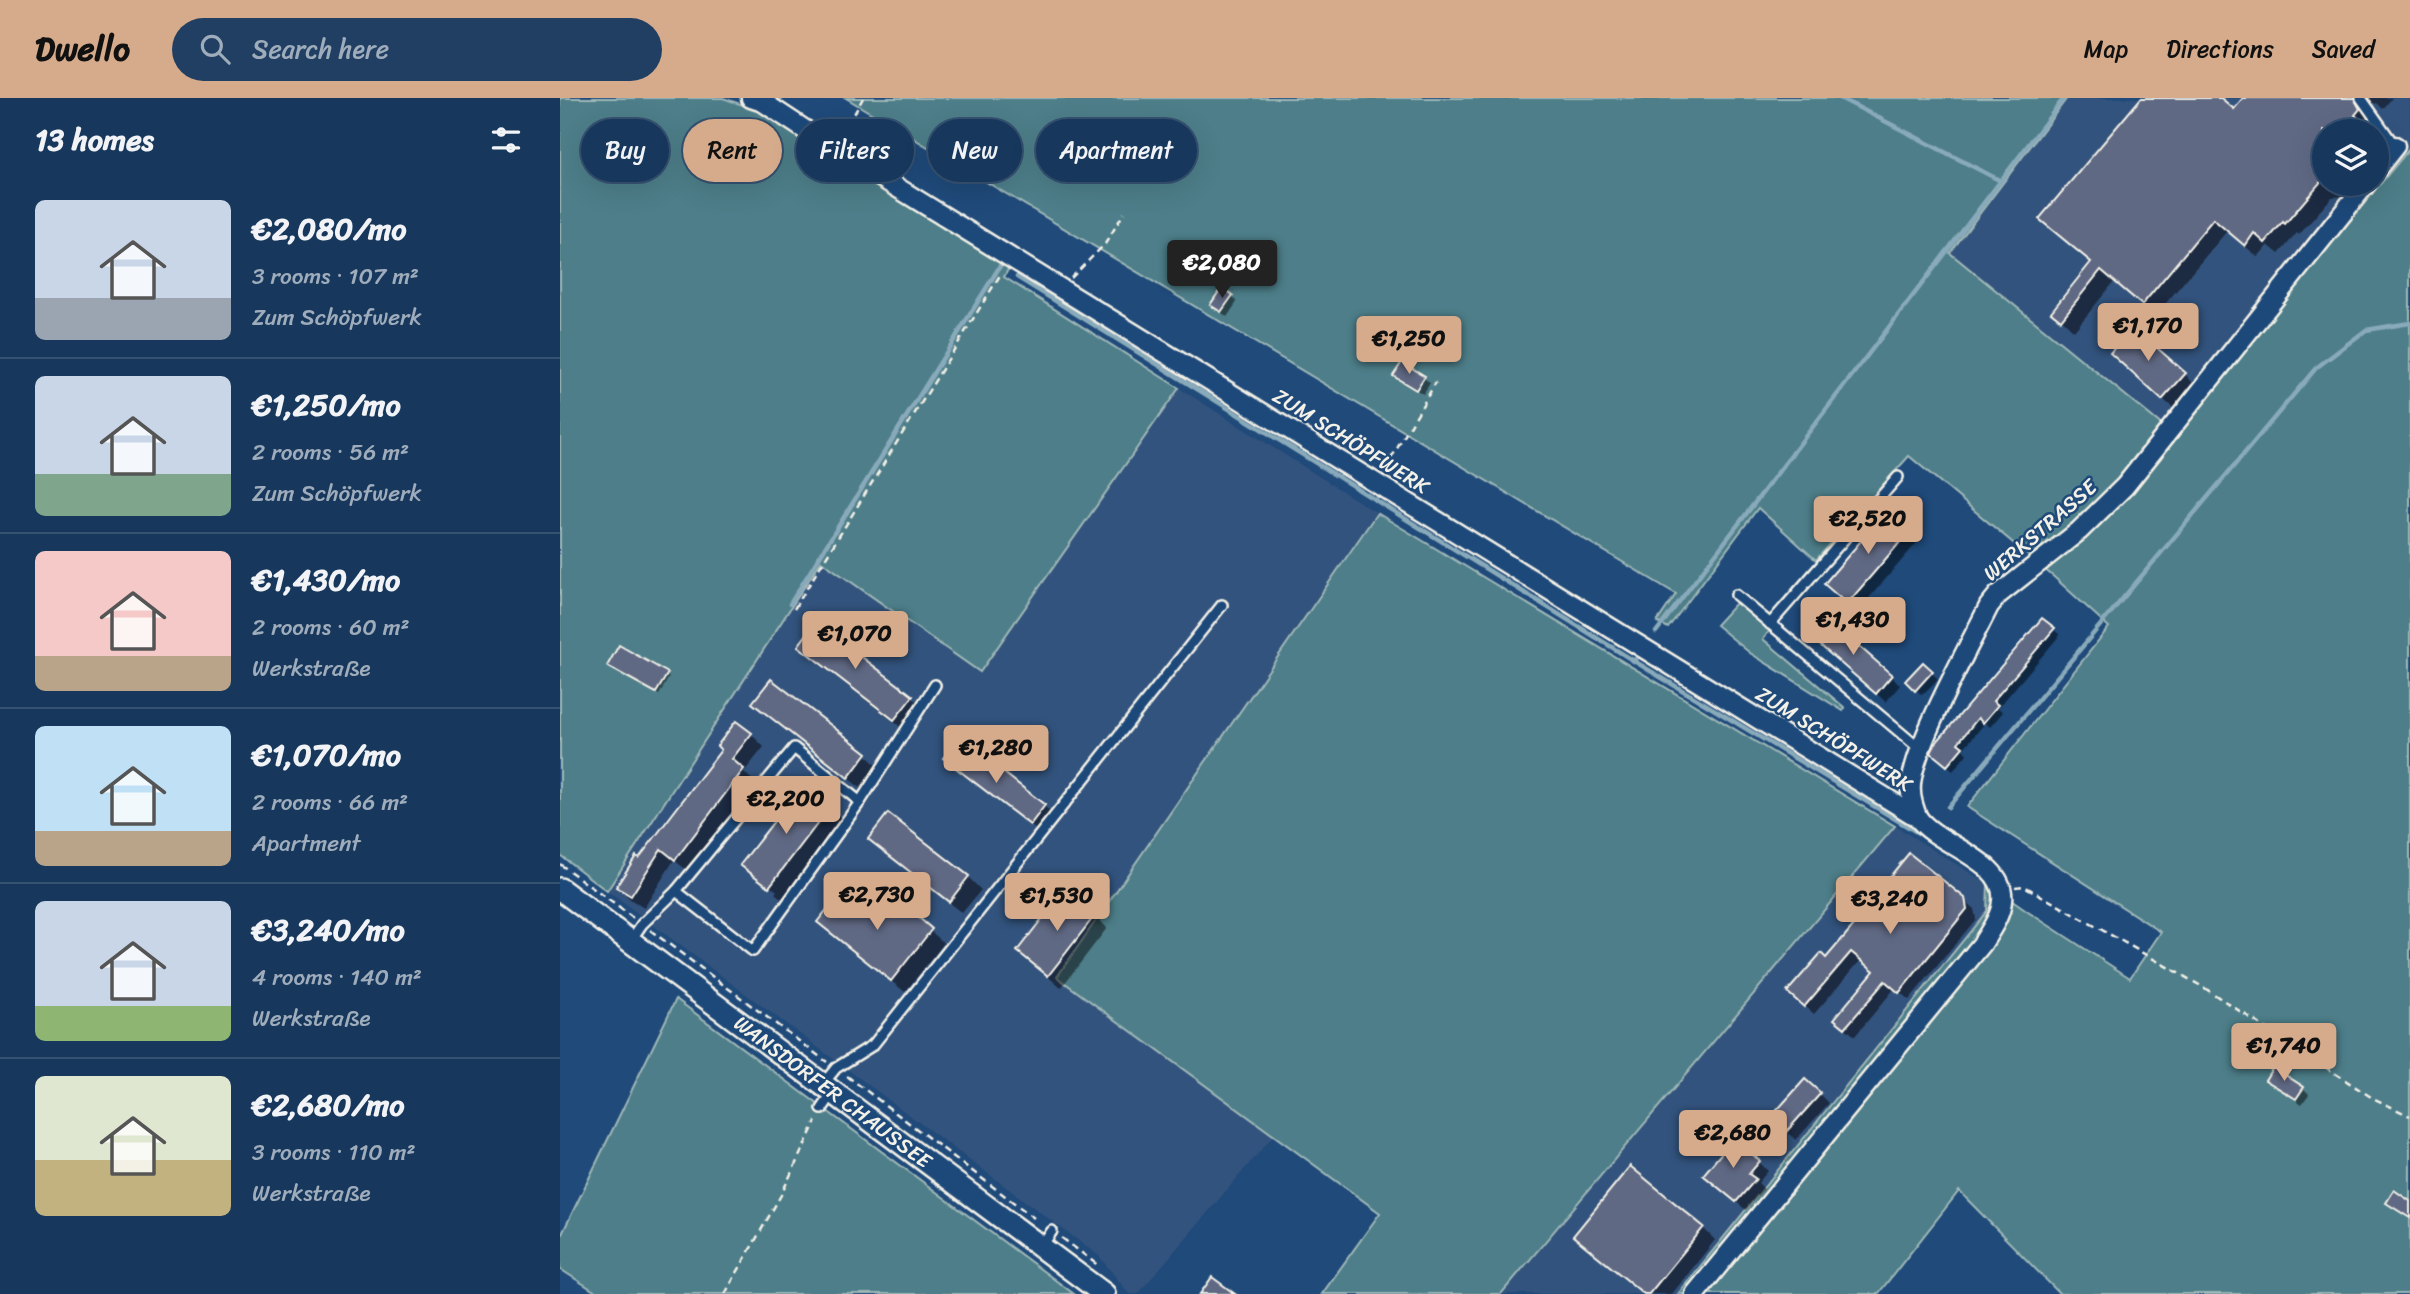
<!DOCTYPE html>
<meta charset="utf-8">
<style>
:root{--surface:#17385c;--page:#203f62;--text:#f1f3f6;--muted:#9eacbb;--line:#365272;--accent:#d6ab8b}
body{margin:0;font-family:Sriracha,sans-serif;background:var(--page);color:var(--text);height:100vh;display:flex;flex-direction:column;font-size:26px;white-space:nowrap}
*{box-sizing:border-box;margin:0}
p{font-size:23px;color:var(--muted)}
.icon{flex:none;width:38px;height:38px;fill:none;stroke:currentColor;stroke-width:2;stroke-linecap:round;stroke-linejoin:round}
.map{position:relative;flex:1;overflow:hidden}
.drawer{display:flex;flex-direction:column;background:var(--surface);width:560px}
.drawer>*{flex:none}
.guide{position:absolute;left:21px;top:21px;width:665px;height:63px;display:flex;gap:14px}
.controls{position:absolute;left:1752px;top:21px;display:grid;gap:14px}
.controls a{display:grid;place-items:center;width:77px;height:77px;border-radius:50%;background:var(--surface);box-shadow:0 7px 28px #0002,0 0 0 2px var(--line);font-size:35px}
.price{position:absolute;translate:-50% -60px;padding:0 16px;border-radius:7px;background:var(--accent);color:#111;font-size:23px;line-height:46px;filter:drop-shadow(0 2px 4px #0008)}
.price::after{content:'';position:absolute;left:50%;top:42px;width:21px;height:16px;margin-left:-10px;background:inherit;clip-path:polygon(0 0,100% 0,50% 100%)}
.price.active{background:#222;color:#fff}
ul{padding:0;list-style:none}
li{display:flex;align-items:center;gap:21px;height:175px;padding:0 35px}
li+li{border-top:2px solid var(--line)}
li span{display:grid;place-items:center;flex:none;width:196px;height:140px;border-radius:10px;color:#555}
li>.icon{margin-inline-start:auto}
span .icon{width:84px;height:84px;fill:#fffc;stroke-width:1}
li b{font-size:30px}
h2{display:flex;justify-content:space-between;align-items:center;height:84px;padding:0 35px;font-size:30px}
.tag{padding:0 24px;border-radius:32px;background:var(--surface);box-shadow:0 7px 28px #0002,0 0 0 2px var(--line);font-size:24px;line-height:63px}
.tag.active{background:var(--accent);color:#111}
header{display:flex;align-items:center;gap:42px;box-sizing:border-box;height:98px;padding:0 35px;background:var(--accent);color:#111}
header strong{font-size:33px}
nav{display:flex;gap:38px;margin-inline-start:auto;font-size:24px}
.search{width:490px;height:63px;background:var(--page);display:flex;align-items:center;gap:18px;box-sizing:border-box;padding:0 24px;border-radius:38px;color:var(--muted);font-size:26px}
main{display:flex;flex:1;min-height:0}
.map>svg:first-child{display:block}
</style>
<header>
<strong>Dwello</strong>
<div class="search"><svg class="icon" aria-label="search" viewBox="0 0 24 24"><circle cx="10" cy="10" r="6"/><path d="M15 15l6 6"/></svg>Search here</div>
<nav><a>Map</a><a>Directions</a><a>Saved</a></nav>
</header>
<main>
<section class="drawer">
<h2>13 homes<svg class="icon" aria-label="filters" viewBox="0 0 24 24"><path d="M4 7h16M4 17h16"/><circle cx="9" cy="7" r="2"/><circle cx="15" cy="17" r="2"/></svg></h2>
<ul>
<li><span style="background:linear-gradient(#c9d6e8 70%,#9aa5b1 0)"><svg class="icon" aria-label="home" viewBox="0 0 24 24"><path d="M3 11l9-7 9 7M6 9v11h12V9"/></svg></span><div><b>€2,080/mo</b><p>3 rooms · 107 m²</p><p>Zum Schöpfwerk</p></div></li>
<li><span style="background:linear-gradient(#c9d6e8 70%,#7fa58c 0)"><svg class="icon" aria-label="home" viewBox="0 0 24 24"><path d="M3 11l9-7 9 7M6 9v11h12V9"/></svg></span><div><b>€1,250/mo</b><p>2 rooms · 56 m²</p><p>Zum Schöpfwerk</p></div></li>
<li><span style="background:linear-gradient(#f6c9c9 75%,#b9a48a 0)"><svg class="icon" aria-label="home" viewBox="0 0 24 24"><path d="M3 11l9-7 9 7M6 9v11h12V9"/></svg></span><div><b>€1,430/mo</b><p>2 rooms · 60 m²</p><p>Werkstraße</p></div></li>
<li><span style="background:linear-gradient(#bfe0f5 75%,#b9a48a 0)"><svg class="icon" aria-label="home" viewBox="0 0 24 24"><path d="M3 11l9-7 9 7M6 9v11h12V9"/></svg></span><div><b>€1,070/mo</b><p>2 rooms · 66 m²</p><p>Apartment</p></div></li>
<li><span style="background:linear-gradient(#c9d6e8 75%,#8fb573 0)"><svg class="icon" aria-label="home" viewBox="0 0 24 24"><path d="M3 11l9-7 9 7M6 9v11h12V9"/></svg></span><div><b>€3,240/mo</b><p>4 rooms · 140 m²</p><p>Werkstraße</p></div></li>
<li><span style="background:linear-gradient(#dfe7d0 60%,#c2b280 0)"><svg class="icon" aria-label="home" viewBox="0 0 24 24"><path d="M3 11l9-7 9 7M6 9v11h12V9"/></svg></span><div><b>€2,680/mo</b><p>3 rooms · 110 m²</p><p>Werkstraße</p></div></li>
</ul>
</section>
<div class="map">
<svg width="1850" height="1196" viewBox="0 0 1850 1196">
<rect width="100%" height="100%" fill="#1f4a7a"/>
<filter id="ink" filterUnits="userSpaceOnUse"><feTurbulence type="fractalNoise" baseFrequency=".0143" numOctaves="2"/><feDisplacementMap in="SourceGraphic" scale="14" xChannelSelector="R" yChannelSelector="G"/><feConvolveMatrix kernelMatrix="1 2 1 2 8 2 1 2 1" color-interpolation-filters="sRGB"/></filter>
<g filter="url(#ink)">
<g fill="#33537d" fill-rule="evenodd">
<path d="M1507 0H1850V50L1613 337 1390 155ZM1764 33H1816V86H1764Z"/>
<path d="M619 290 817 415 498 879 713 1038 578 1196H569L539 1158 47 793 261 462 420 574Z"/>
<path d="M1335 728 1428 786 1427 813 1118 1196H941Z"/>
</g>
<g fill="#4d7e89" stroke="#a0b8b8" stroke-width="2">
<path d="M0 0H163L197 12 451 166 444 179 619 290 420 574 261 463 47 793 0 757Z"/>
<path d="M286 0H1507L1390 155 1613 336 1850 50V1196H1500L1399 1093 1318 1196H1118L1427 813 1428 786 1468 814 1570 880 1601 834 1407 709 1549 529 1495 480 1349 358 1256 462 1198 410 1108 530 1097 524 1116 496Z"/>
<path d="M817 415 1335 728 941 1196H762L820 1115 497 879Z"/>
<path d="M1176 505 1210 532 1203 541 1285 610 1283 613 1190 555 1156 527Z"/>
<path d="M116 901 514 1196H39L0 1171V1140Z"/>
</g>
<g fill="#0007">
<path d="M1583 0H1659L1674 13 1685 0H1832L1823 11 1817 5 1807 9 1806 15 1812 24 1807 30 1810 33H1764V86H1804L1788 98 1772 99 1739 137 1737 135 1719 156 1708 147 1698 159 1667 133 1595 218 1554 184 1514 233 1493 213 1532 165 1482 121Z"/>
<path d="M672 198 677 204 667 219 653 207Z"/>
<path d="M1562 265 1625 276 1634 286 1613 310Z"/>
<path d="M836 278 864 280 870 285 863 296Z"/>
<path d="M1330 412 1361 440 1297 514 1275 495Z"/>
<path d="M1483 522 1500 537 1438 610 1443 614 1430 629 1425 625 1403 651 1407 656 1393 673 1380 661Z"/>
<path d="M240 548 352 599 364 612 347 634 253 561Z"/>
<path d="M1265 551 1331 578 1340 587 1326 604Z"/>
<path d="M1363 567 1378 581 1362 597 1347 583Z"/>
<path d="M52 570 107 576 109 579 99 597Z"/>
<path d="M194 605 306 657 318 669 302 691 207 618Z"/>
<path d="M191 636 204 649 184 674 195 685 128 773 114 762 84 810 71 802 58 789Z"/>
<path d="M386 660 431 675 484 708 497 720 484 738 398 672Z"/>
<path d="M243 689 283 722 222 801 215 795 217 793 193 775V778L182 767Z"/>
<path d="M310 741 408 779 421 792 402 815 323 754Z"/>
<path d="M1319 800 1404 802 1414 811 1416 821 1349 902 1335 890 1295 938 1285 930 1315 874 1301 862 1254 916 1239 903 1266 862Z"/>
<path d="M535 817 547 830 501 890 459 853Z"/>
<path d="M309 819 358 822 384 845 345 894 272 837 259 824Z"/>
<path d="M1708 982 1743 990 1749 996 1742 1006Z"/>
<path d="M1260 996 1269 1005 1236 1042 1221 1029Z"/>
<path d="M1199 1064 1208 1073 1198 1085 1204 1091 1186 1112 1155 1086Z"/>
<path d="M1143 1130 1155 1142 1112 1196H1084L1028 1150Z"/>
</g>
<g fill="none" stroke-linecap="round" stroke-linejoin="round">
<g stroke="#89aaba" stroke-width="4.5">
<path d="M1280 0 1441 83"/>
<path d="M457 179 1074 563 1079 557"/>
<path d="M230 506 440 168"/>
<path d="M1096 534 1504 0"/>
<path d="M1074 563 1365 739"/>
<path d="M1388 709 1756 270 1806 232 1850 225"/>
</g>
</g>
<g fill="#616984" stroke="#f4f1e8" stroke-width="2">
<path d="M1581 0H1661L1674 11 1683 0H1794L1800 11 1795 17 1803 25 1796 33H1764V80L1725 126 1723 124 1705 145 1694 135 1685 148 1653 121 1582 207 1541 172 1501 222 1491 214 1531 164 1479 121Z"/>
<path d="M662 189 673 197 661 214 650 207Z"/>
<path d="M1573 229 1626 275 1602 302 1550 255Z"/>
<path d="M842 264 865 278 856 292 833 278Z"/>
<path d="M1330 409 1353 429 1287 506 1264 486Z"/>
<path d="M1482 520 1495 530 1433 603 1438 607 1423 625 1418 620 1398 645 1403 649 1387 668 1371 655 1375 646Z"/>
<path d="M1270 523 1332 577 1316 596 1254 542Z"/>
<path d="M256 524 353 598 334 622 238 548Z"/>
<path d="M59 547 108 575 96 595 47 568Z"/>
<path d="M1363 564 1373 573 1355 593 1345 583Z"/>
<path d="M211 581 307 655 288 680 192 605Z"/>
<path d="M176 623 192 635 172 661 184 671 115 762 101 751 71 798 56 789 76 758 79 760 161 652 157 648Z"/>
<path d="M395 645 430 673 434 667 485 707 470 727 383 660Z"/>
<path d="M243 686 271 708 209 789 180 767Z"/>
<path d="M328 715 409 778 389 804 308 741Z"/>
<path d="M1349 755 1405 800 1407 811 1339 895 1325 883 1285 930 1274 921 1314 873 1291 854 1244 909 1227 894 1261 855 1266 860 1317 800 1314 798Z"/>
<path d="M505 791 536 816 488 878 457 853Z"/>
<path d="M328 793 372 831 331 883 257 824 281 794 309 816Z"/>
<path d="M1713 969 1744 989 1736 1001 1705 982Z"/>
<path d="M1245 981 1261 995 1226 1034 1210 1020Z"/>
<path d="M1174 1040 1200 1063 1189 1076 1196 1081 1176 1104 1143 1077Z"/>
<path d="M1070 1068 1144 1129 1089 1196H1084L1013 1138Z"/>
<path d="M1834 1092 1850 1103V1120L1826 1105Z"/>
<path d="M652 1179 675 1196H640Z"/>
</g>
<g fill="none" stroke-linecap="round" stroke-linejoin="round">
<g stroke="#f4f1e8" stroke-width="14">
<g id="service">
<path d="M1801 0 1835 48"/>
<path d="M1176 497 1360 651"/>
<path d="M1210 526 1338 379"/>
<path d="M116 793 193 853 300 704 375 587"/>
<path d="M71 842 82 826 116 793 234 650 300 704"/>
<path d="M263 986 276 970 313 947 662 507"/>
<path d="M262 1011 273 995"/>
<path d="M482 1148 492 1133"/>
</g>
</g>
<g stroke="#f4f1e8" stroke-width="23">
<g id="minor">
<path d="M191 0 203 4 265 45 1357 719"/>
<path d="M1816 72 1835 48"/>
<path d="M1135 1196 1422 846C1430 833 1441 818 1442 803 1447 762 1378 748 1358 720 1355 714 1351 701 1351 694 1347 659 1411 545 1429 508L1438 497 1519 433 1565 388 1806 86"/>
</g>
</g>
<g stroke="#f4f1e8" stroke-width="26">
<g id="tertiary">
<path id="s1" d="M0 791 544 1196"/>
</g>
</g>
<g stroke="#f4f1e8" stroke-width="2.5" stroke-dasharray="7 5" stroke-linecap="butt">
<path d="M277 33 293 18 303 0"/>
<path d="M511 180 545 146 564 115"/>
<path d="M825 371 876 284"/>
<path d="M234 511 442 174"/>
<path d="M0 766 73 820"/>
<path d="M1455 789 1464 788 1643 889 1811 999 1850 1018"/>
<path d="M90 832 267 964"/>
<path d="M287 978 474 1120"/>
<path d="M502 1140 539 1168"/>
<path d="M165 1196 221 1097 256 1023"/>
</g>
<use href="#service" stroke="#1f4a7a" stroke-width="9"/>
<use href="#minor" stroke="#1f4a7a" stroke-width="18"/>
<use href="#tertiary" stroke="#1f4a7a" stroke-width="21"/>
</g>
</g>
<g text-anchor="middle" stroke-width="5" stroke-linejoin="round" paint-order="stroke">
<g font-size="21" fill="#f4f1e8" stroke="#1f4a7a">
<text transform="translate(791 343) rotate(32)" y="7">ZUM SCHÖPFWERK</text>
<text transform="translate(1480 432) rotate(-41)" y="7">WERKSTRASSE</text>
<text transform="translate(1274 641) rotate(32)" y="7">ZUM SCHÖPFWERK</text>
<text dy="7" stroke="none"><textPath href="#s1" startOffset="340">WANSDORFER CHAUSSEE</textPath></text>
</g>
</g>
</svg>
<div class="controls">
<a><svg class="icon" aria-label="layers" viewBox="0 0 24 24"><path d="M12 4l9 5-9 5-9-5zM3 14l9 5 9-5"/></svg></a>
</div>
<b class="price active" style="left:662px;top:202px">€2,080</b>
<b class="price" style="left:1588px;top:265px">€1,170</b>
<b class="price" style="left:849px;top:278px">€1,250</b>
<b class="price" style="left:1308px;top:458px">€2,520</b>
<b class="price" style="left:1293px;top:559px">€1,430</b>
<b class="price" style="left:295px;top:573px">€1,070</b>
<b class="price" style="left:436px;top:687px">€1,280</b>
<b class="price" style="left:226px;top:738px">€2,200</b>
<b class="price" style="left:317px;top:834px">€2,730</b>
<b class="price" style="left:497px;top:835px">€1,530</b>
<b class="price" style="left:1330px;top:838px">€3,240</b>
<b class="price" style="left:1724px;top:985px">€1,740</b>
<b class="price" style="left:1173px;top:1072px">€2,680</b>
<div class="guide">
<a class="tag">Buy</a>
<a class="tag active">Rent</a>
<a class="tag">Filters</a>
<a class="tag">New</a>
<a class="tag">Apartment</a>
</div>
</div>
</main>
